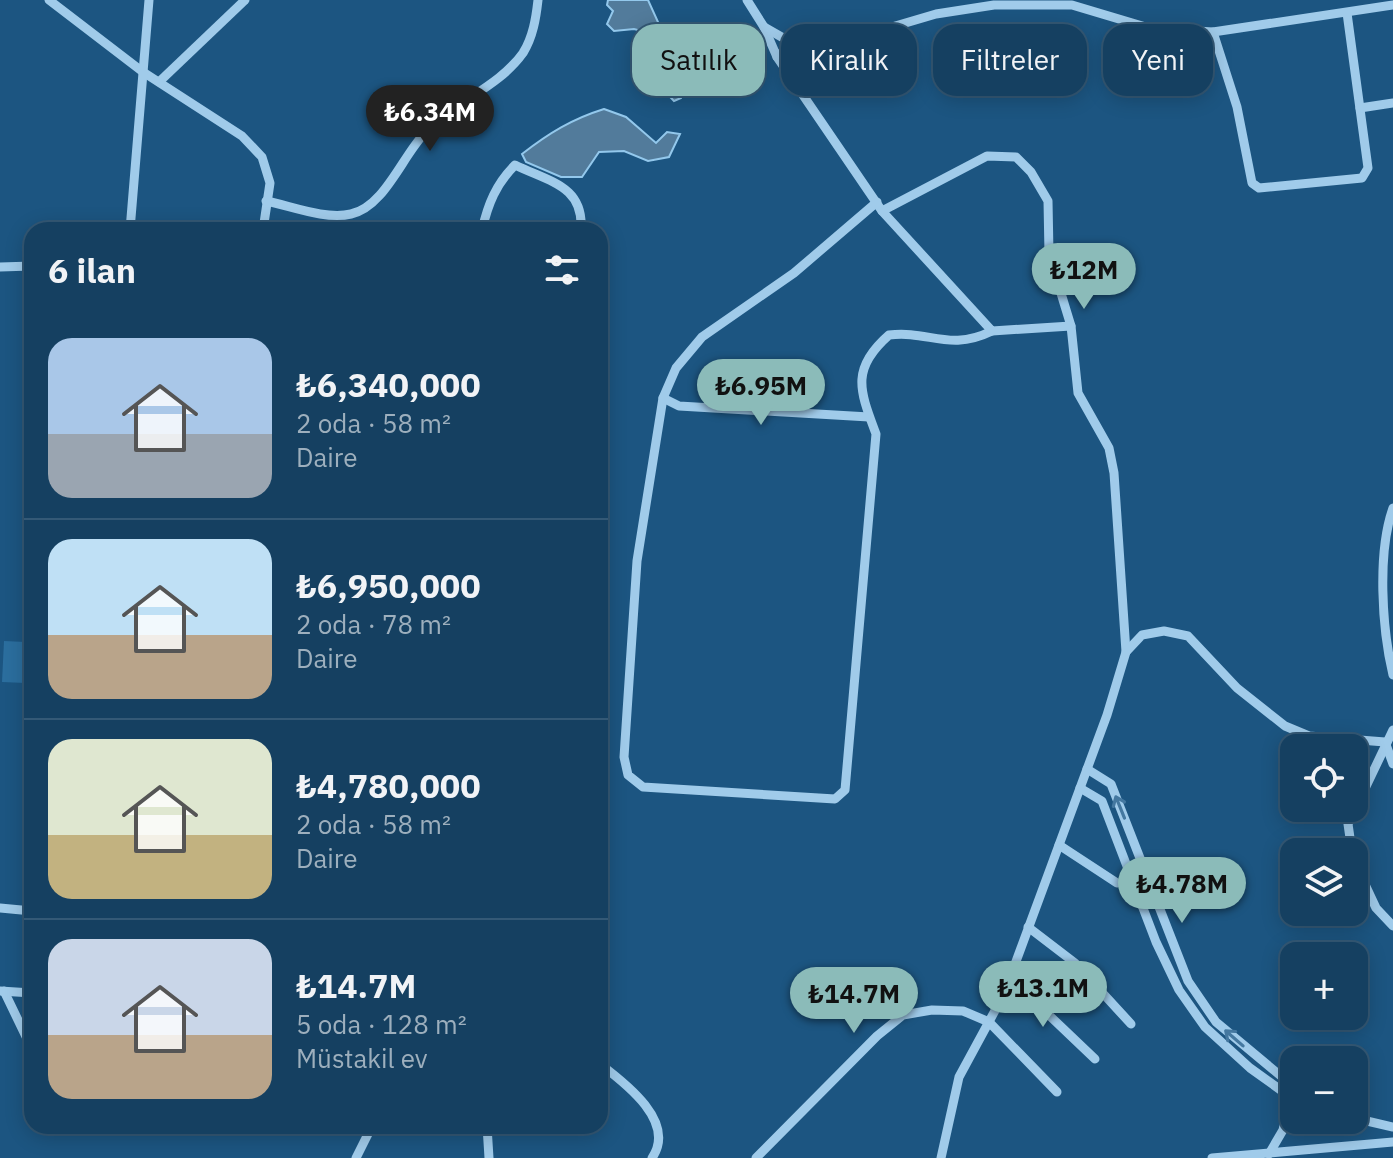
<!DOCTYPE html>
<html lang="tr">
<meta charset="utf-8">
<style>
:root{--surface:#154061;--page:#224b6a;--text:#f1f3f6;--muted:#9dafbd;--line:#345976;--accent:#8bbbb9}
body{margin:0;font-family:"IBM Plex Sans",sans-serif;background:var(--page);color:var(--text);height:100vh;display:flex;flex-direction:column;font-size:30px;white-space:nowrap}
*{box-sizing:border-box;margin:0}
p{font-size:26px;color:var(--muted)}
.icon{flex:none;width:44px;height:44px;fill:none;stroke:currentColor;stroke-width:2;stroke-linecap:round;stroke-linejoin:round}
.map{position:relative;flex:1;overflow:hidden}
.panel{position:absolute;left:24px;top:222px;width:584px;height:912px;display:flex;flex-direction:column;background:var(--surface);border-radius:24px;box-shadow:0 4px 20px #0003,0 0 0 2px var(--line)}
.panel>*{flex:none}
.banner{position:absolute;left:632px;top:24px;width:640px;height:72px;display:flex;gap:16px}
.buttons{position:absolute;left:1280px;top:734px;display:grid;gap:16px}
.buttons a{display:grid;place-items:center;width:88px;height:88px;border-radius:16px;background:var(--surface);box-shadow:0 4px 20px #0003,0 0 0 2px var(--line);font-size:40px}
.price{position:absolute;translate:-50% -68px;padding:0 18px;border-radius:28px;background:var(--accent);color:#111;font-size:26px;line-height:52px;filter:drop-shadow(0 2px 4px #0008)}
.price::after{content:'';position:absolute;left:50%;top:48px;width:24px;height:18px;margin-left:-12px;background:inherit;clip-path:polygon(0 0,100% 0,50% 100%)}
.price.active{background:#222;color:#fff}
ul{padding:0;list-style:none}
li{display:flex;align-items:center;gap:24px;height:200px;padding:0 24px}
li+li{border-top:2px solid var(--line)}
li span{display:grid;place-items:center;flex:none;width:224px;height:160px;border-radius:24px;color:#555}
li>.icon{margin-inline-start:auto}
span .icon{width:96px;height:96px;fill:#fffc;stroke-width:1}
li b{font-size:34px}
h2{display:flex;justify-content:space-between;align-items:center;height:96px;padding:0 24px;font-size:34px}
.pill{padding:0 28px;border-radius:24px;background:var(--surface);box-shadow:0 4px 20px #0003,0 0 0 2px var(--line);font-size:28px;line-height:72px}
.pill.active{background:var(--accent);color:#111}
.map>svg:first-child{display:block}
</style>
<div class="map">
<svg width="1393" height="1158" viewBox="0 0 1393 1158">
<rect width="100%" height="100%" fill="#1c5581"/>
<path fill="#2b6e9e" d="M4 641 26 642 25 683 2 682Z"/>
<g fill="#527b9b" stroke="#93c8ec" stroke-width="2">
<path d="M608 0H648L658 22 653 34 634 29 614 31 607 24 613 11 607 5Z"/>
<path d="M652 78H671L683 91 681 98 674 101Z"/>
<path d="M604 109 626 117 656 143 667 132 680 134 669 157 648 161 624 151 599 152 582 177H561L526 162 522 154C549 133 572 119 604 109Z"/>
</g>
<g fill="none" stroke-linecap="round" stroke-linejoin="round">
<g stroke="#a0cbea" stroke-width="9">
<path d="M49 0 143 72 242 136 262 157 270 183 263 230"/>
<path d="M747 0 764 27 777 57 882 211 992 331 1071 326"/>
<path d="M764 27 792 43"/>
<path d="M1213 32 1237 107 1252 183 1259 188 1362 178 1368 168 1347 13"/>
<path d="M777 57 792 43 841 42 936 14 994 5H1072L1149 28 1213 32 1393 5"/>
<path d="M159 82 245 0"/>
<path d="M1360 108 1393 103"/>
<path d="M266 201C291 206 325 220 351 214 384 207 402 157 424 134 453 102 498 88 523 53 533 37 536 18 538 0"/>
<path d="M877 202 794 273 702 337 676 368 663 398 637 561 624 757 628 775 643 787 835 799 845 790 876 434C860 391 850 369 889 335 929 330 949 352 992 331"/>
<path d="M882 211 987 156 1016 157 1031 172 1048 201 1049 254 1071 326 1078 393 1109 448 1114 473 1126 652"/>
<path d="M130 230 149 0"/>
<path d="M482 230C488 204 496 184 515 165 550 182 584 186 581 230"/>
<path d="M0 267 32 266"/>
<path d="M663 398 679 406 869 417"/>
<path d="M1393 508C1377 553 1382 629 1393 675"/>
<path d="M1087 769 1111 784 1188 981 1216 1022 1294 1087"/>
<path d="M1080 788 1102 801 1156 942 1179 990 1205 1027 1250 1068 1289 1096"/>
<path d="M1059 845 1117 883"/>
<path d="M1352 852 1348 824 1393 730"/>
<path d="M1354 861 1376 908 1393 926"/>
<path d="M0 908 32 911"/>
<path d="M1028 927 1075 963 1131 1024"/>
<path d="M1010 978 1095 1059"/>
<path d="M0 991 32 993"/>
<path d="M4 991 32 1049"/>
<path d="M600 1064C625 1083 677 1122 652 1158"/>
<path d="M1354 1118 1393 1127"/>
<path d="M72 1126H79"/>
<path d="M487 1126 489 1158"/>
<path d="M1269 1154 1283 1130 1291 1095"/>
<path d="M356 1158 372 1126"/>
<path d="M756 1158 877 1036 903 1015 932 1010 963 1011 989 1022 1057 1092"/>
<path d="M941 1158 959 1077 1004 994 1107 715 1126 652 1142 635 1164 631 1188 636 1237 688 1285 726 1309 736 1385 742 1393 764"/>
<path d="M1212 1158 1393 1142"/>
</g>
</g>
<defs><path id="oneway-shaft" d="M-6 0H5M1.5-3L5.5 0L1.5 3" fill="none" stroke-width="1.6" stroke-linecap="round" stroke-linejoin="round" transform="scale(2)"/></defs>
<g stroke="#4478a0">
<use href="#oneway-shaft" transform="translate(1120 807) rotate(-112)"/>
<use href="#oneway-shaft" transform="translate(1234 1038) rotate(-139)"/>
</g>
</svg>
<div class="buttons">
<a><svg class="icon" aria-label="locate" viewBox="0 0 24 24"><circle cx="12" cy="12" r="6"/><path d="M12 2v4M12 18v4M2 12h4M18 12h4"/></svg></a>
<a><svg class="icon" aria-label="layers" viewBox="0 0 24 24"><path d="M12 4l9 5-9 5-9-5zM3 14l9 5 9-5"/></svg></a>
<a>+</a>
<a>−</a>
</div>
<b class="price active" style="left:430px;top:153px">₺6.34M</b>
<b class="price" style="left:1084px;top:311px">₺12M</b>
<b class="price" style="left:761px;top:427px">₺6.95M</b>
<b class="price" style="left:1182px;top:925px">₺4.78M</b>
<b class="price" style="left:1043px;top:1029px">₺13.1M</b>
<b class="price" style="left:854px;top:1035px">₺14.7M</b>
<div class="banner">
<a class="pill active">Satılık</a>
<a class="pill">Kiralık</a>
<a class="pill">Filtreler</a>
<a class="pill">Yeni</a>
</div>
<section class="panel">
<h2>6 ilan<svg class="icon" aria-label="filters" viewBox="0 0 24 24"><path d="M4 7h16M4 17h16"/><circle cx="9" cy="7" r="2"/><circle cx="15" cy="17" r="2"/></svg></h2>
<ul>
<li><span style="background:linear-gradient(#a9c7e8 60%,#9aa5b1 0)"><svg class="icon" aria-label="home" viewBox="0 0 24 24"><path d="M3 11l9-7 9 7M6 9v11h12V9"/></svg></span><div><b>₺6,340,000</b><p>2 oda · 58 m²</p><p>Daire</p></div></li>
<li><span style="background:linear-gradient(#bfe0f5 60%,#b9a48a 0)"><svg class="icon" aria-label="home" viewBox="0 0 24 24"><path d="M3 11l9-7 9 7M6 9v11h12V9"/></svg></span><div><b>₺6,950,000</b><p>2 oda · 78 m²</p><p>Daire</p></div></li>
<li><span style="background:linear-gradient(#dfe7d0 60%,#c2b280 0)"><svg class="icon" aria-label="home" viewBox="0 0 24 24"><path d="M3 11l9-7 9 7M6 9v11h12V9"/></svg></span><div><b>₺4,780,000</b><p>2 oda · 58 m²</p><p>Daire</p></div></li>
<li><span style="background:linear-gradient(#c9d6e8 60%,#b9a48a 0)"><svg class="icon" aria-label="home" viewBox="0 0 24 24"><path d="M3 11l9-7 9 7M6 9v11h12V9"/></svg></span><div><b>₺14.7M</b><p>5 oda · 128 m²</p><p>Müstakil ev</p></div></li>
</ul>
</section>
</div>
